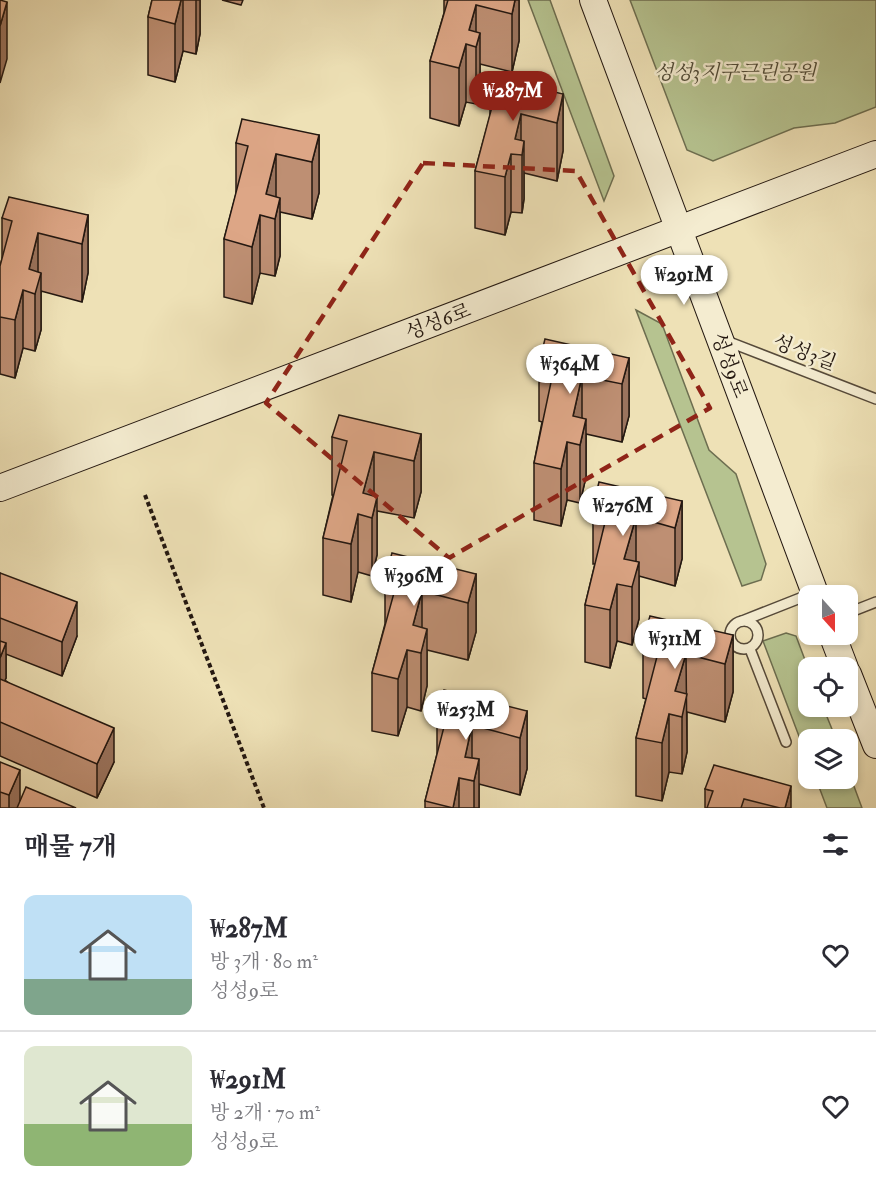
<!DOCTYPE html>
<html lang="ko">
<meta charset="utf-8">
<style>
:root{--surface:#fff;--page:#f7f7f7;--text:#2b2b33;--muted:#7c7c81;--line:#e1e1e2;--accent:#8f2418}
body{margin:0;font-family:"IM FELL Double Pica","Noto Serif KR",serif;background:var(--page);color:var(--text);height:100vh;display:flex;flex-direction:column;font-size:22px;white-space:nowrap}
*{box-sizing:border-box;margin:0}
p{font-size:20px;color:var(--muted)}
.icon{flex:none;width:33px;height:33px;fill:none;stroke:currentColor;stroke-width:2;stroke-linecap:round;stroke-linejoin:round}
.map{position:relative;height:808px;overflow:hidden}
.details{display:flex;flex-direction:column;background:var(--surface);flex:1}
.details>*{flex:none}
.needle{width:39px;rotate:159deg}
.tools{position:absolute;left:798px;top:585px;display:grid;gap:12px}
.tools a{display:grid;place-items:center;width:60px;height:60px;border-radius:12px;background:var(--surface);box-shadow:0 3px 9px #0003;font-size:30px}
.price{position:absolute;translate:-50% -51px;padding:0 14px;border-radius:21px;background:#fff;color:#222;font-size:20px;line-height:39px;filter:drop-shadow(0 2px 3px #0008)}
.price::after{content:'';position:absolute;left:50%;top:36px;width:18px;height:14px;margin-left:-9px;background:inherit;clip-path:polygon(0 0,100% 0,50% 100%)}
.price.active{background:var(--accent);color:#fff}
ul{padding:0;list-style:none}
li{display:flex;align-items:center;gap:18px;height:150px;padding:0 24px}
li+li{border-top:2px solid var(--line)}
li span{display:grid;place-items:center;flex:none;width:168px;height:120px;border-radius:12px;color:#555}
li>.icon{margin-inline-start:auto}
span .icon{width:72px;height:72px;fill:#fffc;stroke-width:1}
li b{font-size:26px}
h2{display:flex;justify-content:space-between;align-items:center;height:72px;padding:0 24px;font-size:26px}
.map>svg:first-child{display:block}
</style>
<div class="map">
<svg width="876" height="808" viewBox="0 0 876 808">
<rect width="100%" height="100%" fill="#eee1b6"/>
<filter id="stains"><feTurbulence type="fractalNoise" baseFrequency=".00333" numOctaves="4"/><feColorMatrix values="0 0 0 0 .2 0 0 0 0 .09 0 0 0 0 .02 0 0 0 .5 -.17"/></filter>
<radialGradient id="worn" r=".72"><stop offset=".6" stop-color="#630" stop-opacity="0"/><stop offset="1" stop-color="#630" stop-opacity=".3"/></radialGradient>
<g fill="#b6c390" stroke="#6d6e50" stroke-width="1.5">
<path d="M528 0H550L614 176 604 201Z"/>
<path d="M630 0H876V107L835 123 794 128 713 161 687 150Z"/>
<path d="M636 310 662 324 709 450 736 474 766 564 761 580 742 586Z"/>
<path d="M786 633 796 636 808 668V706L823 707 836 739 808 740V760L763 641Z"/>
<path d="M848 770 862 808H827L816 779 848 778Z"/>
</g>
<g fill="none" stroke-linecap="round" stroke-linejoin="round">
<g stroke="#564a3a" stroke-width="12">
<g id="lane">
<path d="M724 340 876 399"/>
<path d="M848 613 876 602"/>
<circle cx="744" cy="635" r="14"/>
<path d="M742 621 813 593"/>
<path d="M750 649 786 742"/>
</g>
</g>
<g stroke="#241811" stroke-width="28">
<g id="secondary">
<path d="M593 0 816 596"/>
<path d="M0 488 876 154"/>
<path d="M832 634 845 668"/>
<path d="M848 674 876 745"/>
</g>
</g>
<path stroke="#241811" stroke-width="4" stroke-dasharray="4.5 3" stroke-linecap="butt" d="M145 495 264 808"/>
<use href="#lane" stroke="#f4ecd0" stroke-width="9"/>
<use href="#secondary" stroke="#f4ecd0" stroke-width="26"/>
</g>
<g fill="#be8f73" stroke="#241811" stroke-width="1.5">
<path d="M152 0H200V34L196 54 183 51 175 82 148 75V17Z"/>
<path d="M222 0H243L241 5Z"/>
<path d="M444 0H519V41L512 72 480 64V90L476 104 466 102 459 126 430 118V61L444 13Z"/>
<path d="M563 94V151L557 181 524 173V199L522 213 511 212 505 235 475 228V171L490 116V102Z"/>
<path d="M319 135V193L312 219 280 212V256L275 276 260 273 252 304 224 297V239L236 194V143Z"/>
<path d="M88 215V273L82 302 41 291V330L35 351 23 348 15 378 0 374V266L2 259V218Z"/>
<path d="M629 358V416L622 442 586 434V477L580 503 567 500 561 526 534 520V463L542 422 539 421V363Z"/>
<path d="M421 434V492L414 518 377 511V555L372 576 358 572 351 602 323 595V538L333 495H332V437Z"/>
<path d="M682 501V559L675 586 639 576V619L632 645 617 641 610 668 585 662V605L595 564H593V506Z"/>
<path d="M0 573 77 636 62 676 6 654V678L5 680 114 762 97 798 0 756Z"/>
<path d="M476 574V632L468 660 427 650V686L421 711 407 707 398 736 372 731V673L385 624V578Z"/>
<path d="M733 635V692L725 722 687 712V752L682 774 669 772 662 801 636 796V738L646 699 643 698V640Z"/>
<path d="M527 711V769L520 795 479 784V808H425V801L437 754V716Z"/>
<path d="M0 762 20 802 76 808H0Z"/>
<path d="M705 789 791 808H705Z"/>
</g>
<g fill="#9b745e" stroke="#241811" stroke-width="1.5">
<path d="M181 0H183V51L175 82V24Z"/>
<path d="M196 0H200V34L196 54Z"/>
<path d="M515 0H519V41L512 72V14Z"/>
<path d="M7 2V59L0 83V26Z"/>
<path d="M476 5V47L480 33V90L476 104V47L469 30Z"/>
<path d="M466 44V102L459 126V68Z"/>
<path d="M563 94V151L557 181V123Z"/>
<path d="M521 114V155L515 139Z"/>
<path d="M319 135V193L312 219V162Z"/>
<path d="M524 141V199L522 213V155Z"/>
<path d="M276 154V212L266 194Z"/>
<path d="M511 154V212L505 235V177Z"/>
<path d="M280 198V256L275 276V219Z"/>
<path d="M88 215V273L82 302V244Z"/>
<path d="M260 215V273L252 304V247Z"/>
<path d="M38 233V281L41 273V330L35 351V294L29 269Z"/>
<path d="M23 290V348L15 378V320Z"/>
<path d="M629 358V416L622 442V384Z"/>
<path d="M582 376V433L573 416Z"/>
<path d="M586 419V477L580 503V445Z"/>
<path d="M421 434V492L414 518V461Z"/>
<path d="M567 442V500L561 526V469Z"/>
<path d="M374 452V510L363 493Z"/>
<path d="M377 497V555L372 576V518Z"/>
<path d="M682 501V559L675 586V528Z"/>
<path d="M358 514V572L351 602V544Z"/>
<path d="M636 517V572L639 562V619L632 645V587L624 559Z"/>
<path d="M476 574V632L468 660V603Z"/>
<path d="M617 584V641L610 668V610Z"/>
<path d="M422 591V648L427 629V686L421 711V653L413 625Z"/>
<path d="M77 602V636L62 676V642Z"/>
<path d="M733 635V692L725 722V664Z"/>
<path d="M6 643V678L0 692V658Z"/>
<path d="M407 650V707L398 736V679Z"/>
<path d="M686 654 687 752 682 774V717L675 691Z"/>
<path d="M527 711V769L520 795V738Z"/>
<path d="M669 714V772L662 801V743Z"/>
<path d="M472 725V781L465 757Z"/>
<path d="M114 728V762L97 798V764Z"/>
<path d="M479 759V808H474V781Z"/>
<path d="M20 770V805L18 808H9V795Z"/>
<path d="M459 778V808H453Z"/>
<path d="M791 786V808H785Z"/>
</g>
<g fill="#dda686" stroke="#241811" stroke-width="1.5">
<path d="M0 0 7 2 0 26Z"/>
<path d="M152 0H181L175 24 148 17Z"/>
<path d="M448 0H515L512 14 476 5 469 30 480 33 476 47 466 44 459 68 430 61Z"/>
<path d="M497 78 563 94 557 123 521 114 515 139 524 141 522 155 511 154 505 177 475 171 493 103 490 102Z"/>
<path d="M242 119 319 135 312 162 276 154 266 194 280 198 275 219 260 215 252 247 224 239 248 146 236 143Z"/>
<path d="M9 197 88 215 82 244 38 233 29 269 41 273 35 294 23 290 15 320 0 317V266L12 221 2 218Z"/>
<path d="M545 339 629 358 622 384 582 376 573 416 586 419 580 445 567 442 561 469 534 463 554 368 539 363Z"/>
<path d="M339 415 421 434 414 461 374 452 363 493 377 497 372 518 358 514 351 544 323 538 347 441 332 437Z"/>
<path d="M599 482 682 501 675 528 636 517 624 559 639 562 632 587 617 584 610 610 585 605 608 510 593 506Z"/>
<path d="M392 553 476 574 468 603 422 591 413 625 427 629 421 653 407 650 398 679 372 673 397 582 385 578Z"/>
<path d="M0 573 77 602 62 642 0 618Z"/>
<path d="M650 616 733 635 725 664 686 654 675 691 687 694 682 717 669 714 662 743 636 738 660 645 643 640Z"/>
<path d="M0 641 6 643 0 658Z"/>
<path d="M0 679 114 728 97 764 0 722Z"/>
<path d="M444 690 527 711 520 738 472 725 465 757 479 759 474 781 459 778 453 808 425 801 446 719 437 716Z"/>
<path d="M0 762 20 770 9 795 0 792Z"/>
<path d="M714 765 791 786 785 808H780L744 799 741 808H707L713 791 705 789Z"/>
<path d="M26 787 76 808H17Z"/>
</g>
<path fill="none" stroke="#8f2418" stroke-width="4.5" stroke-dasharray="12 8" stroke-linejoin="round" d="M423 163 576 171 710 408 449 558 266 403Z"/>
<g text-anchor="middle" stroke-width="5" stroke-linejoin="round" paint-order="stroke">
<g font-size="20" font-style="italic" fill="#504b37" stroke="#f4ecd0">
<text x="735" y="79">성성3지구근린공원</text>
</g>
<g font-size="20" fill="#241811" stroke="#f4ecd0">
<text transform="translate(438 321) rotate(-21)" y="7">성성6로</text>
<text transform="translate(805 352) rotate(21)" y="7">성성3길</text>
<text transform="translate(730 365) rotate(69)" y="7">성성9로</text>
</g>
</g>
<rect width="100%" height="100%" filter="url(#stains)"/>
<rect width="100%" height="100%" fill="url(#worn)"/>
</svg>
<div class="tools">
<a><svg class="needle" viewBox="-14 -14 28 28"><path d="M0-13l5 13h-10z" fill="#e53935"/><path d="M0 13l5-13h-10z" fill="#7c7c81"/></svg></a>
<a><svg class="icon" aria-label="locate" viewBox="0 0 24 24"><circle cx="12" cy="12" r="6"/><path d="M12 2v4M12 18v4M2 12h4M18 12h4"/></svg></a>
<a><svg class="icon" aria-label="layers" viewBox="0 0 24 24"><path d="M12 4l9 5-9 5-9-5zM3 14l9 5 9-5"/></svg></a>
</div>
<b class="price active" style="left:513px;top:122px">₩287M</b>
<b class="price" style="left:684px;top:306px">₩291M</b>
<b class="price" style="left:570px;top:395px">₩364M</b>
<b class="price" style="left:623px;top:537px">₩276M</b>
<b class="price" style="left:414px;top:607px">₩396M</b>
<b class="price" style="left:675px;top:670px">₩311M</b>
<b class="price" style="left:466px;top:741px">₩253M</b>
</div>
<section class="details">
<h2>매물 7개<svg class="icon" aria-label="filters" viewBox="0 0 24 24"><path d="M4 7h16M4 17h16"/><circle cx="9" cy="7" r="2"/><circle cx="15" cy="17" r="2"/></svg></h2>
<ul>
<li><span style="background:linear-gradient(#bfe0f5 70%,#7fa58c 0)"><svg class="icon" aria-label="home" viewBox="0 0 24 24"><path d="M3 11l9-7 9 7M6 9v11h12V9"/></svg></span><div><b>₩287M</b><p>방 3개 · 80 m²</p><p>성성9로</p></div><svg class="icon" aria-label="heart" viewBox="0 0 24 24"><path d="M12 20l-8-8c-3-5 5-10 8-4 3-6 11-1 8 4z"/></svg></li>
<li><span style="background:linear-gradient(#dfe7d0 65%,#8fb573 0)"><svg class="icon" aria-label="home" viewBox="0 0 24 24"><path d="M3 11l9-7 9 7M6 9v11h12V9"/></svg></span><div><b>₩291M</b><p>방 2개 · 70 m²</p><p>성성9로</p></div><svg class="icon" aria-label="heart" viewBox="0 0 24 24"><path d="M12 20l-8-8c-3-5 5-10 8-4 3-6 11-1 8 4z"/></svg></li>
</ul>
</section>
